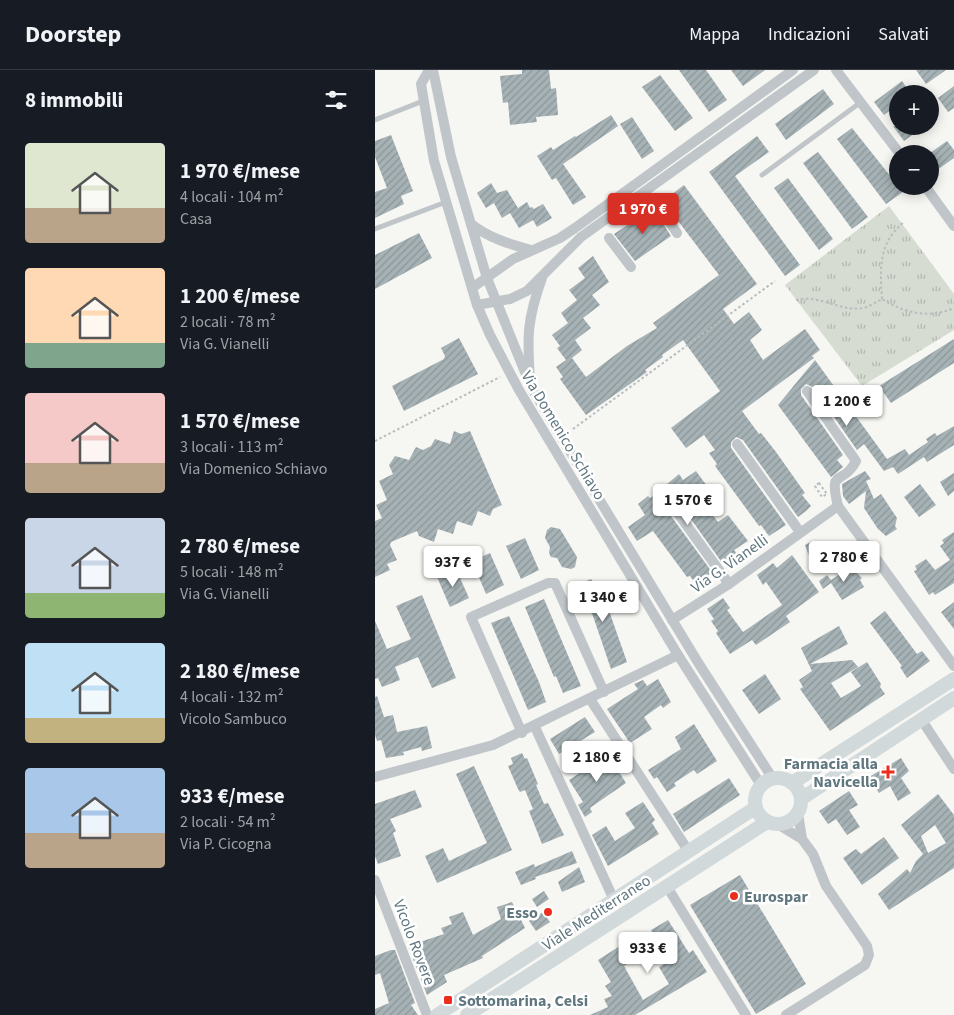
<!DOCTYPE html>
<html lang="it">
<meta charset="utf-8">
<style>
:root{--surface:#171b24;--page:#242831;--text:#f1f3f6;--muted:#9ea1a6;--line:#363941;--accent:#d93025}
body{margin:0;font-family:"Source Sans 3",sans-serif;background:var(--page);color:var(--text);height:100vh;display:flex;flex-direction:column;font-size:19px;white-space:nowrap}
*{box-sizing:border-box;margin:0}
p{font-size:16px;color:var(--muted)}
.icon{flex:none;width:28px;height:28px;fill:none;stroke:currentColor;stroke-width:2;stroke-linecap:round;stroke-linejoin:round}
.map{position:relative;flex:1;overflow:hidden}
.details{display:flex;flex-direction:column;background:var(--surface);width:375px}
.details>*{flex:none}
.fabs{position:absolute;left:514px;top:15px;display:grid;gap:10px}
.fabs a{display:grid;place-items:center;width:50px;height:50px;border-radius:50%;background:var(--surface);box-shadow:0 2px 12px #0003;font-size:25px}
.price{position:absolute;translate:-50% -42px;padding:0 11px;border-radius:5px;background:#fff;color:#222;font-size:16px;line-height:32px;filter:drop-shadow(0 1px 2px #0008)}
.price::after{content:'';position:absolute;left:50%;top:30px;width:15px;height:11px;margin-left:-8px;background:inherit;clip-path:polygon(0 0,100% 0,50% 100%)}
.price.active{background:var(--accent);color:#fff}
ul{padding:0;list-style:none}
li{display:flex;align-items:center;gap:15px;height:125px;padding:0 25px}
li span{display:grid;place-items:center;flex:none;width:140px;height:100px;border-radius:5px;color:#555}
li>.icon{margin-inline-start:auto}
span .icon{width:60px;height:60px;fill:#fffc;stroke-width:1}
li b{font-size:21px}
h2{display:flex;justify-content:space-between;align-items:center;height:60px;padding:0 25px;font-size:21px}
header{display:flex;align-items:center;gap:30px;box-sizing:border-box;height:70px;padding:0 25px;background:var(--surface);border-bottom:1px solid var(--line)}
header strong{font-size:24px}
nav{display:flex;gap:28px;margin-inline-start:auto;font-size:18px}
main{display:flex;flex:1;min-height:0}
.map>svg:first-child{display:block}
</style>
<header>
<strong>Doorstep</strong>
<nav><a>Mappa</a><a>Indicazioni</a><a>Salvati</a></nav>
</header>
<main>
<section class="details">
<h2>8 immobili<svg class="icon" aria-label="filters" viewBox="0 0 24 24"><path d="M4 7h16M4 17h16"/><circle cx="9" cy="7" r="2"/><circle cx="15" cy="17" r="2"/></svg></h2>
<ul>
<li><span style="background:linear-gradient(#dfe7d0 65%,#b9a48a 0)"><svg class="icon" aria-label="home" viewBox="0 0 24 24"><path d="M3 11l9-7 9 7M6 9v11h12V9"/></svg></span><div><b>1 970 €/mese</b><p>4 locali · 104 m²</p><p>Casa</p></div></li>
<li><span style="background:linear-gradient(#ffd9b3 75%,#7fa58c 0)"><svg class="icon" aria-label="home" viewBox="0 0 24 24"><path d="M3 11l9-7 9 7M6 9v11h12V9"/></svg></span><div><b>1 200 €/mese</b><p>2 locali · 78 m²</p><p>Via G. Vianelli</p></div></li>
<li><span style="background:linear-gradient(#f6c9c9 70%,#b9a48a 0)"><svg class="icon" aria-label="home" viewBox="0 0 24 24"><path d="M3 11l9-7 9 7M6 9v11h12V9"/></svg></span><div><b>1 570 €/mese</b><p>3 locali · 113 m²</p><p>Via Domenico Schiavo</p></div></li>
<li><span style="background:linear-gradient(#c9d6e8 75%,#8fb573 0)"><svg class="icon" aria-label="home" viewBox="0 0 24 24"><path d="M3 11l9-7 9 7M6 9v11h12V9"/></svg></span><div><b>2 780 €/mese</b><p>5 locali · 148 m²</p><p>Via G. Vianelli</p></div></li>
<li><span style="background:linear-gradient(#bfe0f5 75%,#c2b280 0)"><svg class="icon" aria-label="home" viewBox="0 0 24 24"><path d="M3 11l9-7 9 7M6 9v11h12V9"/></svg></span><div><b>2 180 €/mese</b><p>4 locali · 132 m²</p><p>Vicolo Sambuco</p></div></li>
<li><span style="background:linear-gradient(#a9c7e8 65%,#b9a48a 0)"><svg class="icon" aria-label="home" viewBox="0 0 24 24"><path d="M3 11l9-7 9 7M6 9v11h12V9"/></svg></span><div><b>933 €/mese</b><p>2 locali · 54 m²</p><p>Via P. Cicogna</p></div></li>
</ul>
</section>
<div class="map">
<svg width="579" height="945" viewBox="0 0 579 945">
<defs>
<pattern id="park-tufts" width="24" height="20" patternUnits="userSpaceOnUse" patternTransform="scale(1.25)"><rect width="24" height="20" fill="#d7dcd2"/><path d="M3 7l-1-3M5 7V3M7 7l1-3M15 17l-1-3M17 17v-4M19 17l1-3" fill="none" stroke="#b2b7b0"/></pattern>
<pattern id="building-hatch" width="6" height="6" patternUnits="userSpaceOnUse" patternTransform="scale(1.25)"><rect width="6" height="6" fill="#a6b2b5"/><path d="M-1 1l2-2M0 6l6-6M5 7l2-2" fill="none" stroke="#8b9698"/></pattern>
</defs>
<rect width="100%" height="100%" fill="#f6f6f3"/>
<path fill="url(#park-tufts)" d="M514 136 579 224V260L487 316 410 215Z"/>
<g fill="url(#building-hatch)" fill-rule="evenodd">
<path d="M147 0H174L176 19 181 18 183 45 161 47 162 52 135 55 133 32 128 33 125 6 147 4Z"/>
<path d="M304 0H331L352 30 334 42Z"/>
<path d="M356 0H390L368 16Z"/>
<path d="M541 0H571L551 14Z"/>
<path d="M285 5 318 48 300 61 267 17Z"/>
<path d="M527 11 536 24H522V35L509 45 499 32Z"/>
<path d="M579 16V38L573 42 563 28Z"/>
<path d="M448 19 459 34 411 70 400 54Z"/>
<path d="M236 45 243 56 188 94 211 127 198 135 181 108 177 110 162 86 176 77 178 80 200 66 201 67Z"/>
<path d="M257 47 279 81 267 89 245 54Z"/>
<path d="M518 56H550L529 71Z"/>
<path d="M477 58 528 122 511 134 462 69Z"/>
<path d="M16 65 38 121 26 126 29 134 0 148V122L12 118 0 87V71Z"/>
<path d="M382 66 394 82 360 106 425 195 410 206 334 102Z"/>
<path d="M572 71 579 80V88L555 105V83Z"/>
<path d="M443 82 493 147 477 159 428 93Z"/>
<path d="M413 108 458 169 444 180 399 118Z"/>
<path d="M116 113 122 123 132 120 143 138 152 132 155 138 157 137 159 139 168 134 177 148 162 157 158 150 144 158 135 143 127 148 119 133 111 138 102 123Z"/>
<path d="M309 115 382 214 348 239 359 254 374 242 387 260 375 270 388 290 430 259 445 280 437 286 439 288 367 341 384 364 386 363 401 382 430 423 427 425 436 436 431 441 423 447 368 370 361 367 356 372V378L411 455 394 466 386 455 384 456 340 396 342 394 334 383 340 380 329 365 311 378 296 358 345 321 308 270 287 285 288 287 270 300 272 302 211 345 185 309 188 307 181 297 191 290 182 278 185 276 177 265 193 253 186 243 202 230 194 220 210 208 203 198 218 186 234 212 217 225 225 235 208 248 216 258 200 270 207 280 197 288 211 307 252 276 282 258 278 253 344 205 288 131Z"/>
<path d="M278 138 296 166 260 191 239 164Z"/>
<path d="M44 163 57 188 0 219V185Z"/>
<path d="M84 268 103 304 29 341 17 316 69 289 70 286 66 278Z"/>
<path d="M579 269V293L516 333 504 316Z"/>
<path d="M440 290 512 389 530 379 534 385 553 372 551 369 560 363 562 366 579 356V375L552 392 549 387 523 404 518 397 509 401 489 374 482 380 438 317 431 314 426 319V325L468 385 462 390 468 397 456 407 403 335Z"/>
<path d="M79 361 86 364 95 361 127 435 118 439 115 446 103 441 97 456 82 451 78 464 63 459 59 472 44 466 42 461 16 472 15 475 22 490 12 494 15 500 0 507V451L7 448 1 435 12 430 4 411 18 404 14 395 20 386 34 390 41 377 48 380 56 376 60 369 75 374Z"/>
<path d="M321 401 340 427 329 434 343 452 353 445 373 471 359 480 364 486 353 494 352 492 348 494 308 438 302 435 298 437 296 446 337 502 332 507 333 509 323 517 315 506 312 507 278 461 262 471 253 457 270 445 263 434 273 426 275 428 278 426 304 404 308 410Z"/>
<path d="M490 401 496 409 491 411 499 429 506 424 522 448 520 456 522 459 511 466 503 459 489 438 491 421 474 434 468 426 467 414Z"/>
<path d="M579 403V421L573 426 565 412Z"/>
<path d="M545 414 561 435 544 447 529 427Z"/>
<path d="M176 457 185 459 202 487 200 497 196 499 187 497 182 488 176 487 174 483 175 477 170 468 172 460Z"/>
<path d="M579 462V513L560 525 558 522 554 525 539 501 542 500 540 496 551 489 560 500 575 490 565 476 569 473 567 470Z"/>
<path d="M150 468 164 500 146 509 131 476Z"/>
<path d="M438 471 441 479 450 474 455 485 437 494 430 475Z"/>
<path d="M115 483 129 515 111 524 97 491Z"/>
<path d="M417 485 444 522 411 546 415 552 381 575 377 570 355 584 341 563 343 561 336 551 339 549 332 539 348 528 355 538 352 540 368 562 407 535 391 512 388 515 382 505 398 493 402 498Z"/>
<path d="M476 497 487 508 485 510 489 517 467 530 456 513 448 519 444 511 452 505 456 510Z"/>
<path d="M81 499 94 528 75 537 62 507Z"/>
<path d="M216 509 233 538 252 592 236 599 218 546 201 519V515Z"/>
<path d="M47 525 81 608 57 618 43 587 20 597 25 610 7 617 3 608 0 609V551L12 579 36 569 21 536Z"/>
<path d="M169 529 206 616 188 623 181 606 179 607 150 537Z"/>
<path d="M579 532V559L566 542Z"/>
<path d="M510 541 542 584 547 581 555 591 532 608 525 597 527 596 495 553Z"/>
<path d="M134 546 164 612 171 632 153 640 116 553Z"/>
<path d="M464 556 473 574 435 594 477 590 483 597 456 613 466 628 486 616 476 602 492 592 506 614 505 617 510 624 455 661 425 619 428 617 424 610 437 601 426 578Z"/>
<path d="M390 604 406 629 384 644 367 620Z"/>
<path d="M283 609 296 632 288 638 286 635 269 647 277 659 255 673 232 639 263 619 259 614 268 610 272 616Z"/>
<path d="M2 626 9 647 18 645 22 662 52 656 57 678 47 681 46 677 28 682 29 685 11 688 6 670 2 671 0 665V627Z"/>
<path d="M210 647 220 662 184 684 175 669Z"/>
<path d="M319 654 342 691 322 704 319 700 299 713 301 716 292 722 282 707 279 709 273 700 306 679 300 667Z"/>
<path d="M147 683 150 689 152 688 163 714 161 715 169 734 173 733 189 765 167 774 154 741 158 739 150 720 145 722 143 719 133 696 138 694 136 688Z"/>
<path d="M233 684 251 713 222 733 215 738 217 742 210 747 203 735 208 732 194 710Z"/>
<path d="M526 688 534 701 526 708 536 723 523 731 515 716 504 723 494 707Z"/>
<path d="M99 696 137 780 62 813 50 786 68 778 74 791 112 773 81 704Z"/>
<path d="M354 708 365 725 309 762 298 744Z"/>
<path d="M40 720 47 737 15 749 21 761 18 763 26 786 3 794 0 786V734Z"/>
<path d="M474 721 483 735 474 740 485 757 472 765 461 749 453 754 444 741Z"/>
<path d="M563 724 579 745V798L514 840 503 824 532 799 535 803 541 791 548 784 526 755ZM560 755 571 773 553 783 546 766Z"/>
<path d="M268 732 280 750 277 753 284 764 233 796 217 765 231 756 240 771 260 758 250 743Z"/>
<path d="M509 767 524 788 487 815 468 788 481 779 486 784Z"/>
<path d="M197 781 202 793 160 807 161 809 146 815 140 802 159 794 160 797Z"/>
<path d="M204 797 210 812 187 822 183 812Z"/>
<path d="M365 805 431 914 381 944 315 835Z"/>
<path d="M169 821 174 829 162 837 157 829Z"/>
<path d="M137 832 150 858 107 886 108 888 69 905 72 912 52 925 33 876 69 864 66 858 77 854 74 847 88 842 98 865 126 849 122 837Z"/>
<path d="M168 842 175 852 161 861 154 851Z"/>
<path d="M293 850 314 883 318 880 332 902 260 945H215L233 937 229 929 237 926 230 916 236 912 223 890 251 872 261 888 249 896 268 930 294 914 284 897 294 891 276 860Z"/>
<path d="M16 880H20L40 933 36 935 43 945H0V939L14 933 5 903 0 905V886Z"/>
</g>
<g fill="none" stroke-linecap="round" stroke-linejoin="round">
<g stroke="#b7bcbe" stroke-width="2" stroke-dasharray="2.5 2.5" stroke-linecap="butt">
<path d="M507 229C505 199 503 173 529 152"/>
<path d="M421 230C445 224 464 242 488 238 494 237 501 232 507 229 529 243 555 249 579 238"/>
<path d="M198 359 400 211"/>
<path d="M0 371 125 307"/>
<path d="M444 413 452 424 447 427 440 416Z"/>
</g>
<g stroke="#bfc5c8" stroke-width="5">
<path d="M0 50 48 31"/>
<path d="M387 105 486 32"/>
<path d="M0 159 71 132"/>
</g>
<g stroke="#bfc5c8" stroke-width="10">
<path d="M54 0 46 14 59 91 102 235 115 265 144 320 303 585 386 715"/>
<path d="M58 0 76 87 112 208 156 317 324 594 398 709"/>
<path d="M461 0 525 84"/>
<path d="M550 116 579 156"/>
<path d="M284 136 302 163"/>
<path d="M96 154C114 168 134 174 156 180"/>
<path d="M234 168 256 197"/>
<path d="M97 218 138 189 185 168 200 158 418 0"/>
<path d="M102 235 135 229 152 221 206 167 439 0"/>
<path d="M155 309C152 266 152 250 167 208"/>
<path d="M432 321 481 391C468 417 453 396 463 436"/>
<path d="M362 374 425 462"/>
<path d="M302 442 354 514"/>
<path d="M297 550 354 514 463 436 579 596"/>
<path d="M215 629 314 782"/>
<path d="M546 649 579 699"/>
<path d="M160 657 239 830"/>
<path d="M147 663 96 547 173 513H180L229 622"/>
<path d="M0 707 118 675 303 585"/>
<path d="M423 743 427 769"/>
<path d="M404 755 427 769 438 784 451 816 492 876 494 885 490 895 411 945"/>
<path d="M0 810 52 945"/>
<path d="M291 815 371 945"/>
</g>
<g stroke="#d2d9db" stroke-width="14">
<circle cx="403" cy="731" r="23"/>
<path d="M417 713 579 609"/>
<path d="M426 729 579 628"/>
<path d="M62 945 380 738"/>
<path d="M92 945 392 752"/>
</g>
</g>
<g fill="#ec2d1d" stroke="#fff" stroke-width="2">
<path d="M510.5 694.5h5v5h5v5h-5v5h-5v-5h-5v-5h5z"/>
<circle cx="359" cy="826" r="5"/>
<circle cx="173" cy="842" r="5"/>
<rect x="68" y="925" width="10" height="10" rx="2.5"/>
</g>
<g text-anchor="middle" stroke-width="5" stroke-linejoin="round" paint-order="stroke">
<g font-size="16" fill="#60777f" stroke="#fff">
<text transform="translate(189 365) rotate(59)" y="6">Via Domenico Schiavo</text>
<text transform="translate(354 493) rotate(-35)" y="6">Via G. Vianelli</text>
<text transform="translate(221 842) rotate(-33)" y="6">Viale Mediterraneo</text>
<text transform="translate(40 872) rotate(69)" y="6">Vicolo Rovere</text>
</g>
<g font-size="16" font-weight="bold" fill="#60777f" stroke="#fff" text-anchor="end">
<text x="503" y="699">Farmacia alla<tspan x="503" dy="18">Navicella</tspan></text>
<text x="369" y="832" text-anchor="start">Eurospar</text>
<text x="163" y="848">Esso</text>
<text x="83" y="936" text-anchor="start">Sottomarina, Celsi</text>
</g>
</g>
</svg>
<div class="fabs">
<a>+</a>
<a>−</a>
</div>
<b class="price active" style="left:268px;top:165px">1 970 €</b>
<b class="price" style="left:472px;top:357px">1 200 €</b>
<b class="price" style="left:313px;top:456px">1 570 €</b>
<b class="price" style="left:469px;top:513px">2 780 €</b>
<b class="price" style="left:78px;top:518px">937 €</b>
<b class="price" style="left:228px;top:553px">1 340 €</b>
<b class="price" style="left:222px;top:713px">2 180 €</b>
<b class="price" style="left:273px;top:904px">933 €</b>
</div>
</main>
